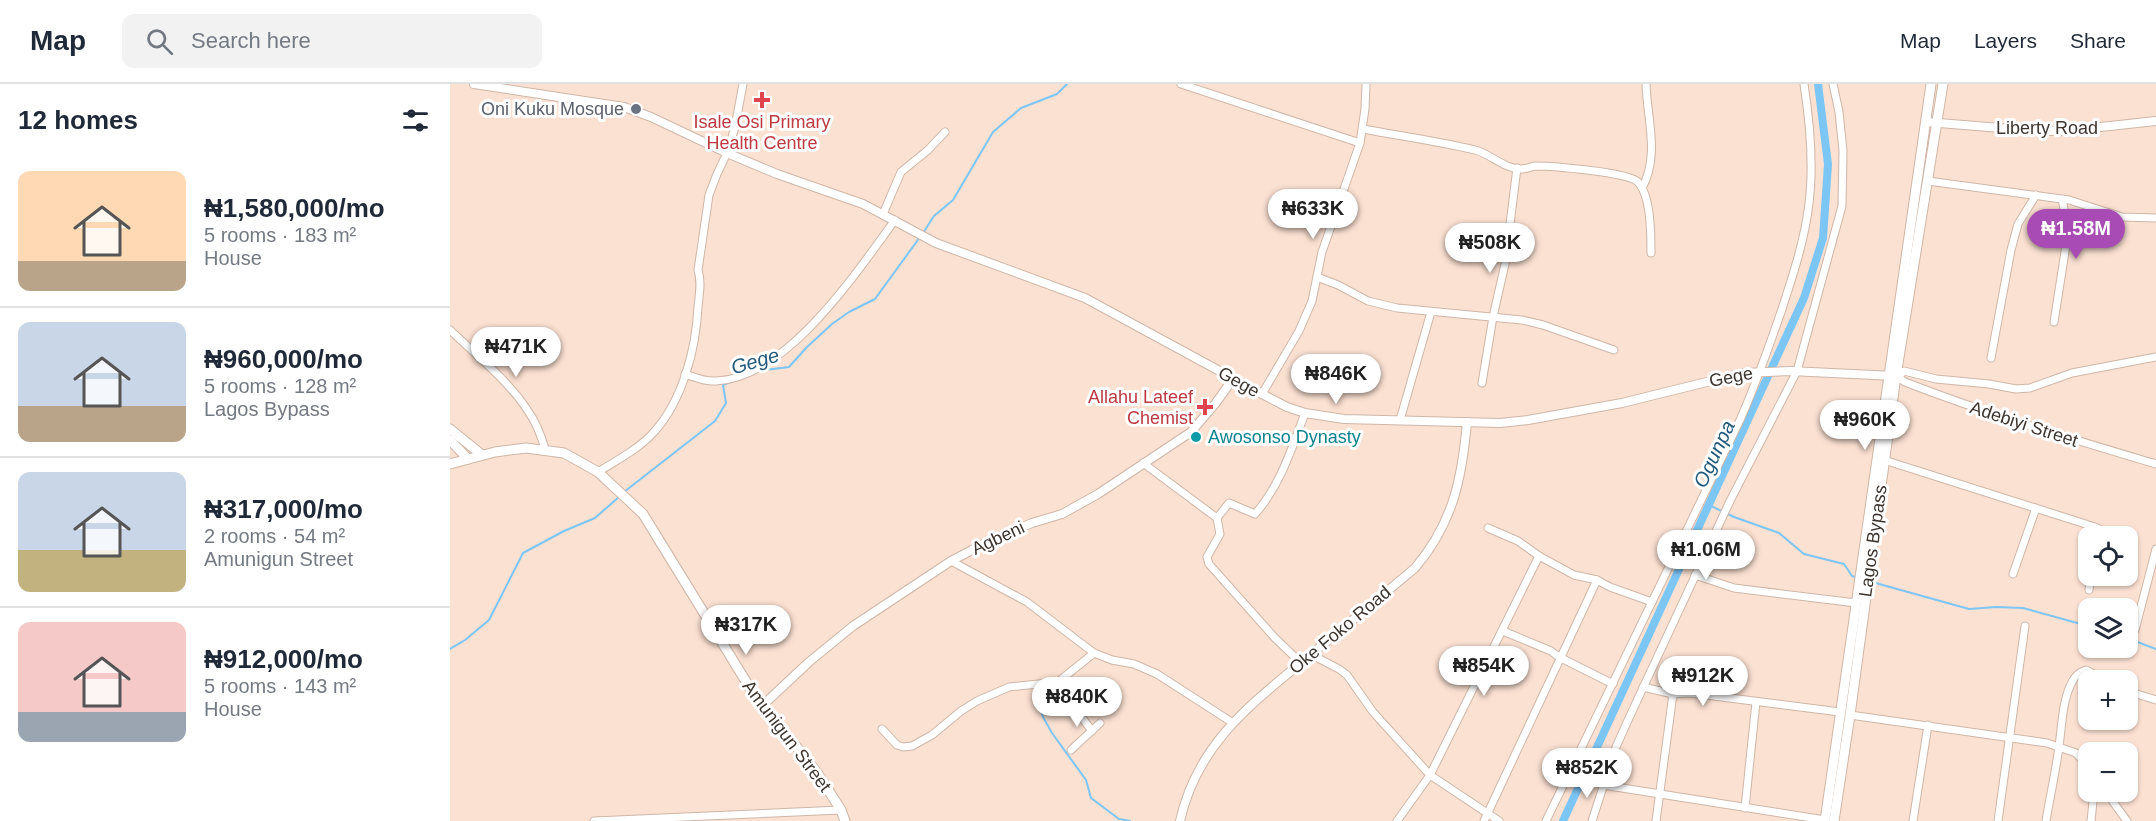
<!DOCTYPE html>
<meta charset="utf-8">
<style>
:root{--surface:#fff;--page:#f2f2f3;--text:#1f2937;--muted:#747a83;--line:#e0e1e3;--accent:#a94bb4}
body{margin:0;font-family:Helvetica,sans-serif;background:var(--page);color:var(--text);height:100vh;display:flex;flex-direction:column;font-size:22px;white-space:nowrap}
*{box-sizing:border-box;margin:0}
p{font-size:20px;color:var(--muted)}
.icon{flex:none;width:33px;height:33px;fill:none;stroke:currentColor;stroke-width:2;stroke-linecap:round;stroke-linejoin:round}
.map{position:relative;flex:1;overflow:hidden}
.details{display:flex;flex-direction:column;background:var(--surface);width:450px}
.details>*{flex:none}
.tools{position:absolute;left:1628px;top:442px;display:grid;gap:12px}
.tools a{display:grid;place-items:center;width:60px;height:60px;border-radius:12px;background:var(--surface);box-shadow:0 2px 4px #0004;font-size:30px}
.price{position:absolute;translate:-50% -51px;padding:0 14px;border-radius:21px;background:#fff;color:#222;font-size:20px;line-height:39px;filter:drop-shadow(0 2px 3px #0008)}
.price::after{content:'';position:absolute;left:50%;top:36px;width:18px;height:14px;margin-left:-9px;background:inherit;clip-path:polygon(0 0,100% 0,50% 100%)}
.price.active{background:var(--accent);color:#fff}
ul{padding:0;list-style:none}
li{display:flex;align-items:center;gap:18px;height:150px;padding:0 18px}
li+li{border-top:2px solid var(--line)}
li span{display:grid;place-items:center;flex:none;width:168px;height:120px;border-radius:12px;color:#555}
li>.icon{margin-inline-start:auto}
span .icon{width:72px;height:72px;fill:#fffc;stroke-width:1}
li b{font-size:26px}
h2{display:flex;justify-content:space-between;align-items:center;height:72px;padding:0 18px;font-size:26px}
header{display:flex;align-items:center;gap:36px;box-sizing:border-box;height:84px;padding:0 30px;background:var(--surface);border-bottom:2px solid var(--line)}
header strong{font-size:28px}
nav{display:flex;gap:33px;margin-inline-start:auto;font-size:21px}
.search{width:420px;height:54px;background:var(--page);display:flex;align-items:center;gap:15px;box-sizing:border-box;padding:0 21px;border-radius:12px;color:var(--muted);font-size:22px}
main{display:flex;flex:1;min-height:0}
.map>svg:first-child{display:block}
</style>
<header>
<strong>Map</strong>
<div class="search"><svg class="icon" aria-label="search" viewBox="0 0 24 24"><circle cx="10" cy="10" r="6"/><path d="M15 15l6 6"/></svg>Search here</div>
<nav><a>Map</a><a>Layers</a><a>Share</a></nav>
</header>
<main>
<section class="details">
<h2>12 homes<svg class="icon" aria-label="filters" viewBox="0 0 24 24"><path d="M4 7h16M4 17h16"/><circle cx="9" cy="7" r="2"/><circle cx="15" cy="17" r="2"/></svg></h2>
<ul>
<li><span style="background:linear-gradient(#ffd9b3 75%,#b9a48a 0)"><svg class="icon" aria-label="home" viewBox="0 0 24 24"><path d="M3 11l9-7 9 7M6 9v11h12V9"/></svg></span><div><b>₦1,580,000/mo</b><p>5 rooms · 183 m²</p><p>House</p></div></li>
<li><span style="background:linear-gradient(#c9d6e8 70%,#b9a48a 0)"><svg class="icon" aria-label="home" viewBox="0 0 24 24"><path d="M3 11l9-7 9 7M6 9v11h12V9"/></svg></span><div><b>₦960,000/mo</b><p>5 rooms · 128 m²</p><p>Lagos Bypass</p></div></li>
<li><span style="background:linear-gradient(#c9d6e8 65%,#c2b280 0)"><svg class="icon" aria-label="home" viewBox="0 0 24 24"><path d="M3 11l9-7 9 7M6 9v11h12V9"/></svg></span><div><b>₦317,000/mo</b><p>2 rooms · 54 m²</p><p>Amunigun Street</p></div></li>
<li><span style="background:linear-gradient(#f6c9c9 75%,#9aa5b1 0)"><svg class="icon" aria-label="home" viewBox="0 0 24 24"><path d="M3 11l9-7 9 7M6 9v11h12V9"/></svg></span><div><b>₦912,000/mo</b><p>5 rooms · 143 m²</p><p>House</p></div></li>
</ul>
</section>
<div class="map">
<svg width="1706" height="737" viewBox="0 0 1706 737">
<rect width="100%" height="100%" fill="#fbe1d2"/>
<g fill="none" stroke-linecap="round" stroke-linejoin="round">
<g stroke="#7cc6f6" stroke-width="2">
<path d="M473 149 484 132 503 116 543 48 571 24 607 10 617 0"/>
<path d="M307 287 339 283 357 263 382 240 399 228 425 215 470 153"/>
<path d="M174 408 265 337 276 319 273 301 285 296"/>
<path d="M1259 421 1284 433 1329 449 1354 470 1394 480 1402 492 1408 494"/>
<path d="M1422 498 1519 525 1546 523 1573 524 1638 542"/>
<path d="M1677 554 1706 565"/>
<path d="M0 565 15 556 39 536 73 469 114 447 145 434 170 412"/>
<path d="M587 612 593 633 602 649 636 696 641 714 669 735 680 737"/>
</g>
<path stroke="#7cc6f6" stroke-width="8" d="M1113 737 1354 214 1373 154 1378 80 1368 0"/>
<g stroke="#cfb6a7" stroke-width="9">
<g id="minor">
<path d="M731 0 910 59"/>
<path d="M913 45C950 52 988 57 1025 66 1041 70 1054 85 1071 85 1076 85 1080 83 1085 82 1101 82 1178 88 1188 98 1201 112 1201 150 1201 169"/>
<path d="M1478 97 1619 116 1672 133 1706 134"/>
<path d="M1192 104C1210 72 1197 34 1196 0"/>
<path d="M433 130 451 88 478 66 495 48"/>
<path d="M867 193 888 201 918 217 947 224 1072 236 1093 241 1164 266"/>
<path d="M1604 238 1617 155V140L1612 115"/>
<path d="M0 246C25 270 59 297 78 327 86 338 91 351 95 365"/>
<path d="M1541 274 1561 166 1568 140 1586 111"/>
<path d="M235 290C244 293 255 298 266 297 337 294 406 189 445 136"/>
<path d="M1446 292 1455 298C1537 330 1622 355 1706 380"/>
<path d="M1448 293 1454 287 1486 295 1539 300 1566 305 1580 304 1622 289 1706 273"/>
<path d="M1032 299 1043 233 1055 180 1067 84"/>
<path d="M812 310 849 247 862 217 872 168 910 59 915 25 916 0"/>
<path d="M950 336 981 228"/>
<path d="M1434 376 1645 443 1649 445 1648 453"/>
<path d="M693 379 767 434"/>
<path d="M148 388C167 376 189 365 204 348 233 316 246 264 248 223 249 210 252 199 248 186L259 111 267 90 277 69 285 43 293 0"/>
<path d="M1038 444 1068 457 1089 472 1124 491 1147 496 1160 503 1202 518"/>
<path d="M501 477 577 518 644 569 662 576 684 580 707 590 783 639"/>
<path d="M1563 490 1586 424"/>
<path d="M1245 491 1284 504 1406 519"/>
<path d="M1639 506 1641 492"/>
<path d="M1685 546 1706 465"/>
<path d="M1053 547 1101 567 1109 573 1163 600"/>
<path d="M862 571 889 585 897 591 923 628 980 691 1049 737"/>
<path d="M851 579 824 553 759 480 757 473 770 450 767 434 779 419 805 430C830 402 842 364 855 329"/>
<path d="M608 598 612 607 642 647"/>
<path d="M1193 603 1223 610"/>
<path d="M1677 607 1706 616"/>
<path d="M1400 631 1597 659 1626 669 1638 683"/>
<path d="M432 645 447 661 453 663 462 662 482 651 511 627 527 617 559 603 608 598 644 569"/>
<path d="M621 666 650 639"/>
<path d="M1120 686 1153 701 1375 736"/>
<path d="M1656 708 1677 737"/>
<path d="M1295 724 1306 618"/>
<path d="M144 737 391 726"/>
<path d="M947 737 980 691 1089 472"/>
<path d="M1034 737 1147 496"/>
<path d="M1096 737 1290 336C1306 300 1319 263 1332 225 1343 191 1355 155 1359 119 1364 80 1360 39 1354 0"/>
<path d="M1142 737 1166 663 1179 634 1280 417 1347 287 1392 122 1393 67 1389 28 1383 0"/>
<path d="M1206 737 1223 610 1240 609 1390 628"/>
<path d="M1463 737 1478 641"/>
<path d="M1548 737 1575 542"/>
<path d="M1596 737C1600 712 1606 687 1609 662 1612 642 1612 617 1622 598 1625 592 1629 588 1636 586L1658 597"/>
<path d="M1641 737 1644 708"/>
</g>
</g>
<g stroke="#cfb6a7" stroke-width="10">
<g id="tertiary">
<path d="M24 0 174 23 201 33 277 69 327 90 413 120 486 159 635 214 812 310 837 323 855 329 894 335 1050 339 1078 336 1172 319 1293 289 1340 287 1445 292"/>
<path d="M1477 38 1587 47H1614L1706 37"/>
<path d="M313 621 359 578 403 542 501 477 541 456 582 439 612 430 648 410 741 348 765 320 783 295"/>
<path d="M730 737C748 657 804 618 863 569 897 541 931 512 965 484 1003 439 1012 395 1017 338"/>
</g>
</g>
<g stroke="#cfb6a7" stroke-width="11">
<g id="secondary">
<path d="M0 345 32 371"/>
<path d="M0 356 18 375"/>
<path d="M0 380 45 368 76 364 114 369 148 388 193 430 300 604 368 690 391 726 395 737"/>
<path d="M1375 737 1481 0"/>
<path d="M1384 737 1400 631 1446 292 1493 0"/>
</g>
</g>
<use href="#minor" stroke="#fff" stroke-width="7"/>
<use href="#tertiary" stroke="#fff" stroke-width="8"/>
<use href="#secondary" stroke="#fff" stroke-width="9"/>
</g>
<g fill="#e0444e" stroke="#fff" stroke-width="2">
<path d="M309 7h6v6h6v6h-6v6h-6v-6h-6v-6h6z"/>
<path d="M752 314h6v6h6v6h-6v6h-6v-6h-6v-6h6z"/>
</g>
<circle fill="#6b7280" stroke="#fff" stroke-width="2" cx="186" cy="25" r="6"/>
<circle fill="#0f9aa8" stroke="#fff" stroke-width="2" cx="746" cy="353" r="6"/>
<g text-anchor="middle" stroke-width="6" stroke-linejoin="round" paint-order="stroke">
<g font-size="18" fill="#5b616d" stroke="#fff" text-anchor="end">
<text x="174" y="31">Oni Kuku Mosque</text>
</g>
<g font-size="18" fill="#be3a42" stroke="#fff">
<text x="312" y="44">Isale Osi Primary<tspan x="312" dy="21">Health Centre</tspan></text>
<text x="743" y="319" text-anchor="end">Allahu Lateef<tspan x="743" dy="21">Chemist</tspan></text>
</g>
<g font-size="18" fill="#3f352f" stroke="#fff">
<text x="1597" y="50">Liberty Road</text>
<text transform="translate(1281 293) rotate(-11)" y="6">Gege</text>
<text transform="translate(789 298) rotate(29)" y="6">Gege</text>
<text transform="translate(1574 340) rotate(18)" y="6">Adebiyi Street</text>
<text transform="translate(548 454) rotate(-25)" y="6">Agbeni</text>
<text transform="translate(1423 457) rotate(-82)" y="6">Lagos Bypass</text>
<text transform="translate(890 546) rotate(-40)" y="6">Oke Foko Road</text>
<text transform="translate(337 652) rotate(53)" y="6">Amunigun Street</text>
</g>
<g font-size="18" fill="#0d838f" stroke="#fff" text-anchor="start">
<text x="758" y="359">Awosonso Dynasty</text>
</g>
<g font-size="20" font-style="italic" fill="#245b7c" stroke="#fff">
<text transform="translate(305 277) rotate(-16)" y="7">Gege</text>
<text transform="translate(1264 370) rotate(-65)" y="7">Ogunpa</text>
</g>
</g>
</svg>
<div class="tools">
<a><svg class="icon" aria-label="locate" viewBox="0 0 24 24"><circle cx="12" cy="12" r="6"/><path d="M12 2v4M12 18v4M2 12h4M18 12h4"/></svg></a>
<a><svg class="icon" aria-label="layers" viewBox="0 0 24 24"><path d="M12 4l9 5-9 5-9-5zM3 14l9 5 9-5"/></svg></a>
<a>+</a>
<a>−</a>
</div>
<b class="price" style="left:863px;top:156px">₦633K</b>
<b class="price active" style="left:1626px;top:176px">₦1.58M</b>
<b class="price" style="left:1040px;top:190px">₦508K</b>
<b class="price" style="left:66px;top:294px">₦471K</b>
<b class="price" style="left:886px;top:321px">₦846K</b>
<b class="price" style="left:1415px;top:367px">₦960K</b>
<b class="price" style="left:1256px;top:497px">₦1.06M</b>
<b class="price" style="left:296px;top:572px">₦317K</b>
<b class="price" style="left:1034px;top:613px">₦854K</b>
<b class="price" style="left:1253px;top:623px">₦912K</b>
<b class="price" style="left:627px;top:644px">₦840K</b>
<b class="price" style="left:1137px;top:715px">₦852K</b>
</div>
</main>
